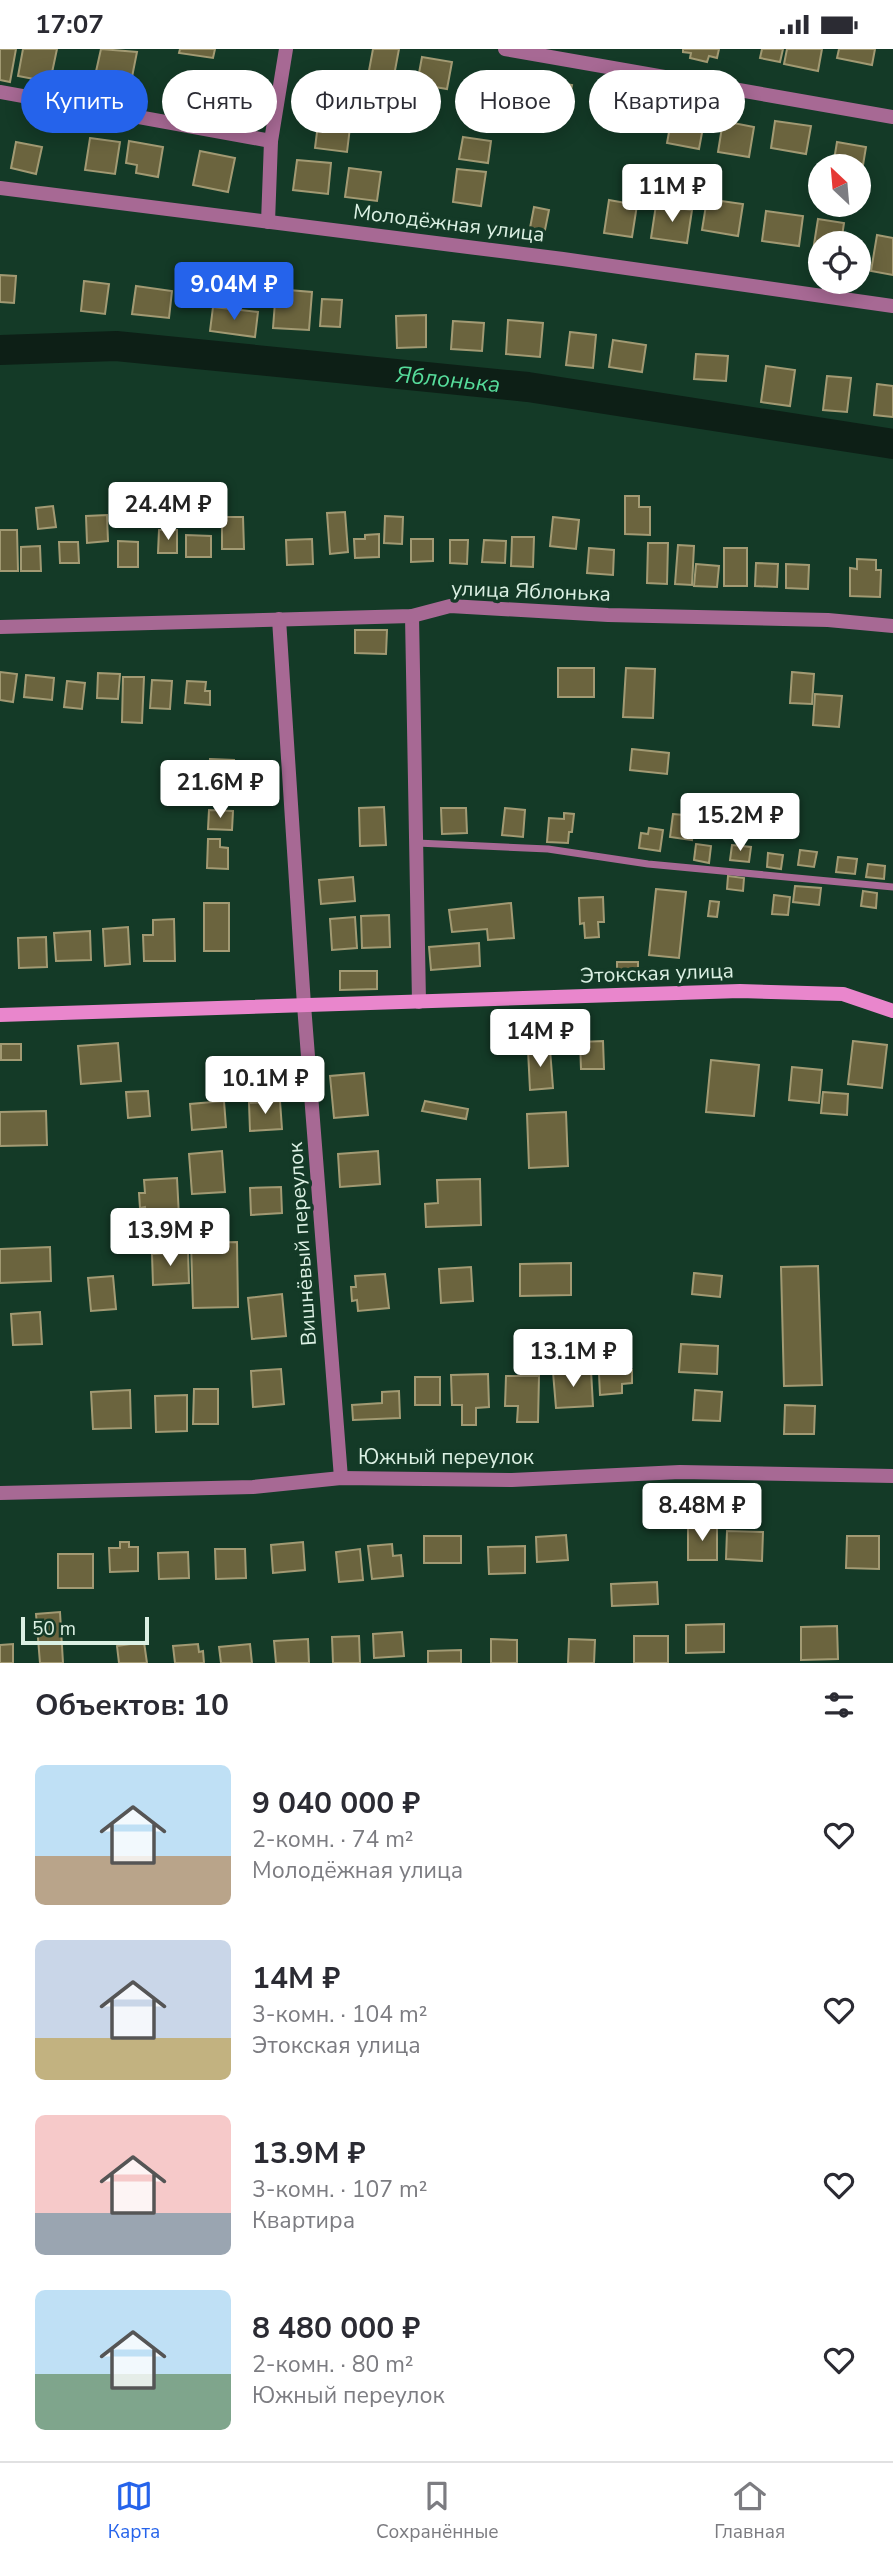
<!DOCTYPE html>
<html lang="ru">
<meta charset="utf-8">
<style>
:root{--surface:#fff;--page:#f7f7f7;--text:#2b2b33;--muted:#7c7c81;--line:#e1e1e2;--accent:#2563eb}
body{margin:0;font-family:"Nunito Sans",sans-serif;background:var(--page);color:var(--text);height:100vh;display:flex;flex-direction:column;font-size:26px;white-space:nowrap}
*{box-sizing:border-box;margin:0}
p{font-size:23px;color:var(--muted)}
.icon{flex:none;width:38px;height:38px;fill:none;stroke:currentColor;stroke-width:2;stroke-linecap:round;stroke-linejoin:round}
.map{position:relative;height:1614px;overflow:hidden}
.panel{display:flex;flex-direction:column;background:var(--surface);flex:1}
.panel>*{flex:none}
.top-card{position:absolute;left:21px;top:21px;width:852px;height:63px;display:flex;gap:14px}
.needle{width:46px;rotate:334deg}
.buttons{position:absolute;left:808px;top:105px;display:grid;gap:14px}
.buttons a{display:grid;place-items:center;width:63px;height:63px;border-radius:50%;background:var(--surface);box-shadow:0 4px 18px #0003;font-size:35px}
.scale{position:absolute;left:21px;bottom:18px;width:128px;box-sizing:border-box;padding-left:7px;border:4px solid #dbf0e3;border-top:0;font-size:19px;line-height:24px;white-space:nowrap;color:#dbf0e3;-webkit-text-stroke:5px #143a27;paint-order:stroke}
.price{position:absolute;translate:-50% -60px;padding:0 16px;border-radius:7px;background:#fff;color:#222;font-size:23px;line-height:46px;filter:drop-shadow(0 2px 4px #0008)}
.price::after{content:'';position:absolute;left:50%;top:42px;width:21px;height:16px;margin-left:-10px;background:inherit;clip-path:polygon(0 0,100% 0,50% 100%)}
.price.active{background:var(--accent);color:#fff}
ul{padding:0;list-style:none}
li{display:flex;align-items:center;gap:21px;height:175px;padding:0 35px}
li span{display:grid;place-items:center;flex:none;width:196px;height:140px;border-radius:10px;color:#555}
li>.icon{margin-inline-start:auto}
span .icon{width:84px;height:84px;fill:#fffc;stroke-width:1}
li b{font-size:30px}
h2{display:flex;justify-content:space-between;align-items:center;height:84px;padding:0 35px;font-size:30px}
.pill{padding:0 24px;border-radius:32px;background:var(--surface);box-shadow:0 4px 18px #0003;font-size:24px;line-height:63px}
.pill.active{background:var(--accent);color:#fff}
.status{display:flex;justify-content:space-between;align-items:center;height:49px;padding:0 35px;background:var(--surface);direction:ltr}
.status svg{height:19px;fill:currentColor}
.tab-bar{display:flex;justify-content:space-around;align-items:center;height:98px;border-top:2px solid var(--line);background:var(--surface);font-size:19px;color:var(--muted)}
.tab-bar a{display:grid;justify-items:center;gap:4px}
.tab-bar .active{color:var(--accent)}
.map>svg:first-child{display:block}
</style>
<div class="status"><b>17:07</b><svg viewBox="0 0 49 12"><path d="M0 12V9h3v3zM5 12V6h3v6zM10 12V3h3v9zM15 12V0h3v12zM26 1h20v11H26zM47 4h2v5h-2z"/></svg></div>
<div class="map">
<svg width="893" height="1614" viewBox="0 0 893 1614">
<rect width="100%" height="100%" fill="#143a27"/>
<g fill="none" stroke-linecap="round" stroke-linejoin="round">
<path stroke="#0d1f16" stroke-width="30" id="s1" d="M0 301 116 297 528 338 893 395"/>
</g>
<g fill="#6b643e" stroke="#a29a73" stroke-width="2">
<path d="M0 0H16L10 33 0 31Z"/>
<path d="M23 0H57L50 33 18 27Z"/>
<path d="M101 0 137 3 131 33 95 27Z"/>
<path d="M180 0H215L213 9 179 4Z"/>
<path d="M373 0H399L393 32 368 27Z"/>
<path d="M683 0H719L717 9 709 7 707 13 690 9 691 4 683 3Z"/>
<path d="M762 0H783L780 13 760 9Z"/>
<path d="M787 0H822L818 22 784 15Z"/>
<path d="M839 0H875L872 16 837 9Z"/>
<path d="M422 8 452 13 447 40 417 35Z"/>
<path d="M208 26 232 31 226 66 201 62Z"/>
<path d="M528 28 572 36 566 66 522 58Z"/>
<path d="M327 29 361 34 356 66 323 61Z"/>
<path d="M478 31 513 38 508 65 472 57Z"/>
<path d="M627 45 655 49 652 79 623 75Z"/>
<path d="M674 56 706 62 699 100 667 94Z"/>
<path d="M319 67 351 70 347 103 315 99Z"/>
<path d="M723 72 754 78 749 108 718 103Z"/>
<path d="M775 72 811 77 806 105 771 99Z"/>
<path d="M463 88 491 92 488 114 459 110Z"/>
<path d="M90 89 120 93 115 125 85 121Z"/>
<path d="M129 92 163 98 158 128 136 124 137 116 126 114Z"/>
<path d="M16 93 42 98 36 125 11 119Z"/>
<path d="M837 93 866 98 860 134 859 117H833Z"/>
<path d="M200 102 235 109 228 143 193 136Z"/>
<path d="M297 111 331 114 328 145 293 141Z"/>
<path d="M349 119 381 123 377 152 345 148Z"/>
<path d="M457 120 486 123 481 157 453 153Z"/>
<path d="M707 150 743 155 738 187 702 181Z"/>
<path d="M609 151 637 156 632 188 604 184Z"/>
<path d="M656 156 692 161 687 194 651 189Z"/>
<path d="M534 158 549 161 545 181 530 179Z"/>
<path d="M766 162 803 167 799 197 762 192Z"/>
<path d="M818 170 844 174 841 194H821V210L812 208Z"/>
<path d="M877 186 893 189V226L871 222Z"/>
<path d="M0 226 16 227 14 254 0 253Z"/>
<path d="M84 232 109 235 105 265 81 262Z"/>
<path d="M136 237 172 242 169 269 132 265Z"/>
<path d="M276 240 312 243 309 281 273 279Z"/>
<path d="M322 250 342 251 340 278 320 277Z"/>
<path d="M213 258 258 263 255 288 210 282Z"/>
<path d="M426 266V298L397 299 396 267Z"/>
<path d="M508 271 543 274 540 308 506 305Z"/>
<path d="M453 272 484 274 482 302 451 300Z"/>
<path d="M570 283 596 286 593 319 566 316Z"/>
<path d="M613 291 646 296 642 323 609 318Z"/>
<path d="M696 305 728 307 726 332 694 330Z"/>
<path d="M766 317 795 321 790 357 761 353Z"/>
<path d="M827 327 851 329 847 363 823 361Z"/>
<path d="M877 335 893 337V368L874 366Z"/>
<path d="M625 447H639V458H650V486L625 485Z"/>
<path d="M53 457 56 478 38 480 36 459Z"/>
<path d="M345 463 348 503 330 505 327 464Z"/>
<path d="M107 466 108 492 87 494 86 467Z"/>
<path d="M385 467 403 468 402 495 384 494Z"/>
<path d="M222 468H243L244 500H222Z"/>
<path d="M553 468 579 471 576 500 550 497Z"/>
<path d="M0 481H17L18 522H0Z"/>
<path d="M159 481H177V504H158Z"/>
<path d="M379 485V508L355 509 354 490H365V486Z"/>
<path d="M186 486 211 487V508H186Z"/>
<path d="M512 488H534L533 518 511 517Z"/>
<path d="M312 490 313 515 287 516 286 491Z"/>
<path d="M411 490H433V512L411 513Z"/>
<path d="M450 491H468L467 515 450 514Z"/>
<path d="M484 491 506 492 505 514 482 513Z"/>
<path d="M118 492 138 493V518H118Z"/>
<path d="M59 493H78L79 514H60Z"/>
<path d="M648 494H668L667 535 647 534Z"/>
<path d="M678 496 694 497 692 536 675 535Z"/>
<path d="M40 497 41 522H21V498Z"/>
<path d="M589 499 614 501 613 526 587 524Z"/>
<rect x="724" y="499" width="23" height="38"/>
<path d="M857 510 876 511V521H881L880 548 850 547V519L857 520Z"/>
<path d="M756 514 778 515 777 538 755 537Z"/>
<path d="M696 515 719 517 717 538 694 537Z"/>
<path d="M786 515 809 516 808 540 786 539Z"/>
<path d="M355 581H387L386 605 355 604Z"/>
<rect x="558" y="619" width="36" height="29"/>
<path d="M626 619 655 620 653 669 623 668Z"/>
<path d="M0 623 17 625 13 653 0 651Z"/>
<path d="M792 623 814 625 812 655 790 654Z"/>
<path d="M98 624 120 625 118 650 97 649Z"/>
<path d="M26 626 54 629 52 651 24 648Z"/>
<path d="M123 628H144L142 674 122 673Z"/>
<path d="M152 631 172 632 170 660 150 659Z"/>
<path d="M67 632 85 634 82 660 64 658Z"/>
<path d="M187 632 206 633 205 642H210V656L185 654Z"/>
<path d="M815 645 842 647 839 678 813 676Z"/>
<path d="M632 700 669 704 667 725 630 721Z"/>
<path d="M210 710 234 711 233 735 209 734Z"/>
<path d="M384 758 386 796 360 797 359 759Z"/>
<path d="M441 759H466L467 784 442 785Z"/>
<path d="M505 759 525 761 523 788 502 786Z"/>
<path d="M209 761 233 762 232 781 208 780Z"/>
<path d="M564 764 574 765 572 783H569L568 794 547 793 549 769 564 770Z"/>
<path d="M673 765 695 767 692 791 670 788Z"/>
<path d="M649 779 663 781 660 802 639 799 641 784 648 785Z"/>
<path d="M208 790H220V798L228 799V820L207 819Z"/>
<path d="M696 795 711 797 709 814 694 811Z"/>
<path d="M732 796 751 798 749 813 730 811Z"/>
<path d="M800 801 817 803 814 818 798 816Z"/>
<path d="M768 804 783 806 781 820 767 818Z"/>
<path d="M838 808 857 810 855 825 836 823Z"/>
<path d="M868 815 885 817 884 830 866 828Z"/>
<path d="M728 827 744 829 743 842 727 840Z"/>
<path d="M353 828 355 852 321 855 319 831Z"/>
<path d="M795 837 821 839 819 856 793 853Z"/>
<path d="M656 840 686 843 679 909 649 906Z"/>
<path d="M863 842 877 844 876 859 861 857Z"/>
<path d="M774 846 790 848 788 866 772 865Z"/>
<path d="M603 848 604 873H598L599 888 585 889 584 874 580 875 579 849Z"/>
<path d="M710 852 719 853 717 868 708 867Z"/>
<rect x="204" y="854" width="25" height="48"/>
<path d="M511 854 514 889 488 891 487 880 452 883 449 861Z"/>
<path d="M389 866 390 898 362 899 361 867Z"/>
<path d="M355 868 357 899 332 901 330 870Z"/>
<path d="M174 870 175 912H144L143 886H153V871Z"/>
<path d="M128 878 130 915 105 917 103 880Z"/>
<path d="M90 882 91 911 56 912 54 884Z"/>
<path d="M46 888 47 918 19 919 18 889Z"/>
<path d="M479 894 480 917 431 921 429 898Z"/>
<rect x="617" y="913" width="21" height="12"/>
<path d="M340 922H377V940L340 941Z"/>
<path d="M603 992 604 1020H581L580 993Z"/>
<path d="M853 992 887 996 882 1039 848 1035Z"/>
<path d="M118 994 121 1032 81 1035 78 997Z"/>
<rect x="1" y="995" width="20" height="16"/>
<path d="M550 1000 553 1039 530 1041 528 1001Z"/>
<path d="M711 1011 759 1016 754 1067 706 1063Z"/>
<path d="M792 1018 822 1021 819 1054 789 1051Z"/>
<path d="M364 1024 368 1066 334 1069 330 1027Z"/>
<path d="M148 1042 150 1067 128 1069 126 1043Z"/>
<path d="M823 1043 848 1045 847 1066 821 1064Z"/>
<path d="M224 1052 226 1078 192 1081 190 1055Z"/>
<path d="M280 1052 282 1080 250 1082 249 1054Z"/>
<path d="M425 1052 468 1060 466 1070 422 1062Z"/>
<path d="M46 1062 47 1096 0 1097V1063Z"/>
<path d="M566 1063 568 1117 529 1119 527 1065Z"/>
<path d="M222 1102 225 1143 192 1145 189 1105Z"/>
<path d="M378 1102 380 1135 340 1138 338 1105Z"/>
<path d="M177 1129 179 1168 146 1169 145 1158 140 1159 139 1144H145L144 1131Z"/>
<path d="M480 1130 481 1176 426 1178 425 1155 438 1154 437 1131Z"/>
<path d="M281 1138 282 1164 251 1166 250 1139Z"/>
<path d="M237 1193 238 1258 193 1259 191 1194Z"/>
<path d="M50 1198 51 1232 0 1234V1200Z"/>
<path d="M188 1203 189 1234 153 1236 152 1205Z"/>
<path d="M571 1214V1246L520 1247V1215Z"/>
<path d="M818 1217 822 1336 784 1337 781 1218Z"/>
<path d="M471 1218 473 1252 441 1254 439 1220Z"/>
<path d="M694 1224 722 1227 720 1248 692 1245Z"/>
<path d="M385 1225 389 1259 358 1262 357 1251 352 1252 351 1238H356L355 1227Z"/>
<path d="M113 1227 116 1260 91 1262 88 1229Z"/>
<path d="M282 1245 286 1287 252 1290 248 1249Z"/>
<path d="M40 1263 42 1295 13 1296 11 1265Z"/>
<path d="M681 1295 718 1297 717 1325 679 1323Z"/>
<path d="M619 1303 621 1322 632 1321V1334L622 1335V1344L600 1346 598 1304Z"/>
<path d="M281 1320 284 1355 253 1358 251 1322Z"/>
<path d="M591 1321 593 1357 556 1359 553 1323Z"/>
<path d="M488 1325 489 1358 476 1359V1376H462V1356H452L451 1326Z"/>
<path d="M506 1327H539L538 1373H517L518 1357H505Z"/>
<rect x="415" y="1328" width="25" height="28"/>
<path d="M194 1340H218V1375H193Z"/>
<path d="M130 1341 131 1379 93 1380 91 1343Z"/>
<path d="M695 1341 722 1343 720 1372 693 1371Z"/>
<path d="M399 1342 400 1369 353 1371 352 1356 382 1354V1343Z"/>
<path d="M187 1346V1382L156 1383 155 1347Z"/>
<path d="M785 1356 815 1357 814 1385H784Z"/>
<rect x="688" y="1478" width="29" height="33"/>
<path d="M727 1482 763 1483 762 1512 726 1510Z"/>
<path d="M566 1486 568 1511 537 1513 536 1488Z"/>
<rect x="424" y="1487" width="37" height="27"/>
<path d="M847 1487H879V1520L846 1519Z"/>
<path d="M120 1493H129V1498H138V1522L110 1523 109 1499H120Z"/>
<path d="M303 1493 305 1521 273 1524 271 1496Z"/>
<path d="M392 1495 393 1507 401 1506 403 1527 372 1530 368 1497Z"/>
<path d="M525 1497V1524L489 1525 488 1498Z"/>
<path d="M215 1500H245L246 1529 216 1530Z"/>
<path d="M360 1500 363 1531 339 1533 336 1503Z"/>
<path d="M188 1503 189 1529 159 1530 158 1504Z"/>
<rect x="58" y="1505" width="35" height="34"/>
<path d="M657 1533 658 1555 612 1557 611 1535Z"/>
<path d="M60 1563 63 1614H40L36 1565Z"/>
<path d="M724 1575V1603L686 1604V1576Z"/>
<path d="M837 1577 838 1610 801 1611V1578Z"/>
<path d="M402 1583 404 1607 374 1609 373 1585Z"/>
<path d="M359 1587 360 1614H333L332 1588Z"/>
<rect x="634" y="1587" width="34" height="27"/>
<path d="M308 1590 309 1614H276L274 1592Z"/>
<path d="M491 1590 517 1591V1614H491Z"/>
<path d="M569 1590 595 1591 594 1614H568Z"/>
<path d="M144 1593 147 1614H119L117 1597Z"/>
<path d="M13 1595V1614H0V1596Z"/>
<path d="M198 1595 199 1603 203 1602 204 1614H175L173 1597Z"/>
<path d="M250 1595 252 1614H221L219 1598Z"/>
<path d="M461 1601V1614H428V1602Z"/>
</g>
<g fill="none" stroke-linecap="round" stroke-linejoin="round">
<path stroke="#a76994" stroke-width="7" d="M417 794 548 800 648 815 893 838"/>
<g stroke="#a76994" stroke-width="14">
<path d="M505 0 893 68"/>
<path d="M0 43 271 92"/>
<path d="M0 139 563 210 893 257"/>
<path d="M268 173 271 92 286 0"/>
<path d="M412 567 419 953"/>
<path d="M279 570 304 956 341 1429"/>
<path d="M0 578 412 567 450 557 608 566 828 571 893 577"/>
<path d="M0 1444 253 1438 341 1429 512 1431 680 1423 893 1427"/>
</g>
<path stroke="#e986cc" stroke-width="14" d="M0 966 740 942 843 945 893 962"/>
</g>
<g text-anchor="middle" stroke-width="7" stroke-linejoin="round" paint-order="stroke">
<g font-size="21" fill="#dbf0e3" stroke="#143a27">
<text transform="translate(449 174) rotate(7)" y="7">Молодёжная улица</text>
<text transform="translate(531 542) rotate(2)" y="7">улица Яблонька</text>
<text transform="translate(657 924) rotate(-2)" y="7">Этокская улица</text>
<text transform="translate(302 1195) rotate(-94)" y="7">Вишнёвый переулок</text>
<text x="446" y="1415">Южный переулок</text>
</g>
<g font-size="23" font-style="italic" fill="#56dc9b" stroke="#143a27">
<text dy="8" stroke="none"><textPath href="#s1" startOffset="450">Яблонька</textPath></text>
</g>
</g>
</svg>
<div class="buttons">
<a><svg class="needle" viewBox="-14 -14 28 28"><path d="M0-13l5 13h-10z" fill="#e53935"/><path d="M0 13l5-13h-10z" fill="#7c7c81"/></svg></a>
<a><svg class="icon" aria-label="locate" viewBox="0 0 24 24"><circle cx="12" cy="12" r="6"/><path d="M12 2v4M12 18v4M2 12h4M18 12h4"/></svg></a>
</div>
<div class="scale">50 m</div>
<b class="price" style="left:672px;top:175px">11M ₽</b>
<b class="price active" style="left:234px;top:273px">9.04M ₽</b>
<b class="price" style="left:168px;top:493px">24.4M ₽</b>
<b class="price" style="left:220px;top:771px">21.6M ₽</b>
<b class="price" style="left:740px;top:804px">15.2M ₽</b>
<b class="price" style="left:540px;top:1020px">14M ₽</b>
<b class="price" style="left:265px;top:1067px">10.1M ₽</b>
<b class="price" style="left:170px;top:1219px">13.9M ₽</b>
<b class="price" style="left:573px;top:1340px">13.1M ₽</b>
<b class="price" style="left:702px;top:1494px">8.48M ₽</b>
<div class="top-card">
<a class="pill active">Купить</a>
<a class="pill">Снять</a>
<a class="pill">Фильтры</a>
<a class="pill">Новое</a>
<a class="pill">Квартира</a>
</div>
</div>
<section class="panel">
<h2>Объектов: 10<svg class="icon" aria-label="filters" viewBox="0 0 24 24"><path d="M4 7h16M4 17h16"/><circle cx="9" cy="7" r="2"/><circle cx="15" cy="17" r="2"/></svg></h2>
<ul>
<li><span style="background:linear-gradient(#bfe0f5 65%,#b9a48a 0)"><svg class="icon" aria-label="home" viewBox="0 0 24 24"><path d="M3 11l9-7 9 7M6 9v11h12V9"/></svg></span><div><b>9 040 000 ₽</b><p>2-комн. · 74 m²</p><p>Молодёжная улица</p></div><svg class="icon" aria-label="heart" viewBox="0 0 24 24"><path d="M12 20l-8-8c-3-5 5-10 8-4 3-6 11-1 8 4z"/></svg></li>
<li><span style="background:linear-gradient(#c9d6e8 70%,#c2b280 0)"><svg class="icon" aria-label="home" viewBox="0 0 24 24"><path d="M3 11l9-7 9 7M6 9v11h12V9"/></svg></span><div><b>14M ₽</b><p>3-комн. · 104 m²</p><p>Этокская улица</p></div><svg class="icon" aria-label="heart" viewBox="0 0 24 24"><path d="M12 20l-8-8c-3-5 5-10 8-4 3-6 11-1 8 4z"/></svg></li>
<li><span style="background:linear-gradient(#f6c9c9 70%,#9aa5b1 0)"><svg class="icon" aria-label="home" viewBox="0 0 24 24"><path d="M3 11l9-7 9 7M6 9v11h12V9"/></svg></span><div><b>13.9M ₽</b><p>3-комн. · 107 m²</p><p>Квартира</p></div><svg class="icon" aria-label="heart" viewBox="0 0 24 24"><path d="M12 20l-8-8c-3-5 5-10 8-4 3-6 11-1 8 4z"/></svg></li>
<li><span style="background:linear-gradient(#bfe0f5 60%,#7fa58c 0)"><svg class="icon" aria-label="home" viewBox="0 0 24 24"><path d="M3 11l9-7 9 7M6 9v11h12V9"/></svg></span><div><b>8 480 000 ₽</b><p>2-комн. · 80 m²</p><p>Южный переулок</p></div><svg class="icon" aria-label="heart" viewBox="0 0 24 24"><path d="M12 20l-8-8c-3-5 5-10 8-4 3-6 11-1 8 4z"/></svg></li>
</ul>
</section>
<nav class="tab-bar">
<a class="active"><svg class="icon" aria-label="map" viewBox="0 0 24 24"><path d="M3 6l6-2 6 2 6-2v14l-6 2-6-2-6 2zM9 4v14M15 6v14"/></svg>Карта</a>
<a><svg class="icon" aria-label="saved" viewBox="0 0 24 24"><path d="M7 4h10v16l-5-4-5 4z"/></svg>Сохранённые</a>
<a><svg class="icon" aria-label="home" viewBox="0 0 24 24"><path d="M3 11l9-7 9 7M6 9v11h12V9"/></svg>Главная</a>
</nav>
